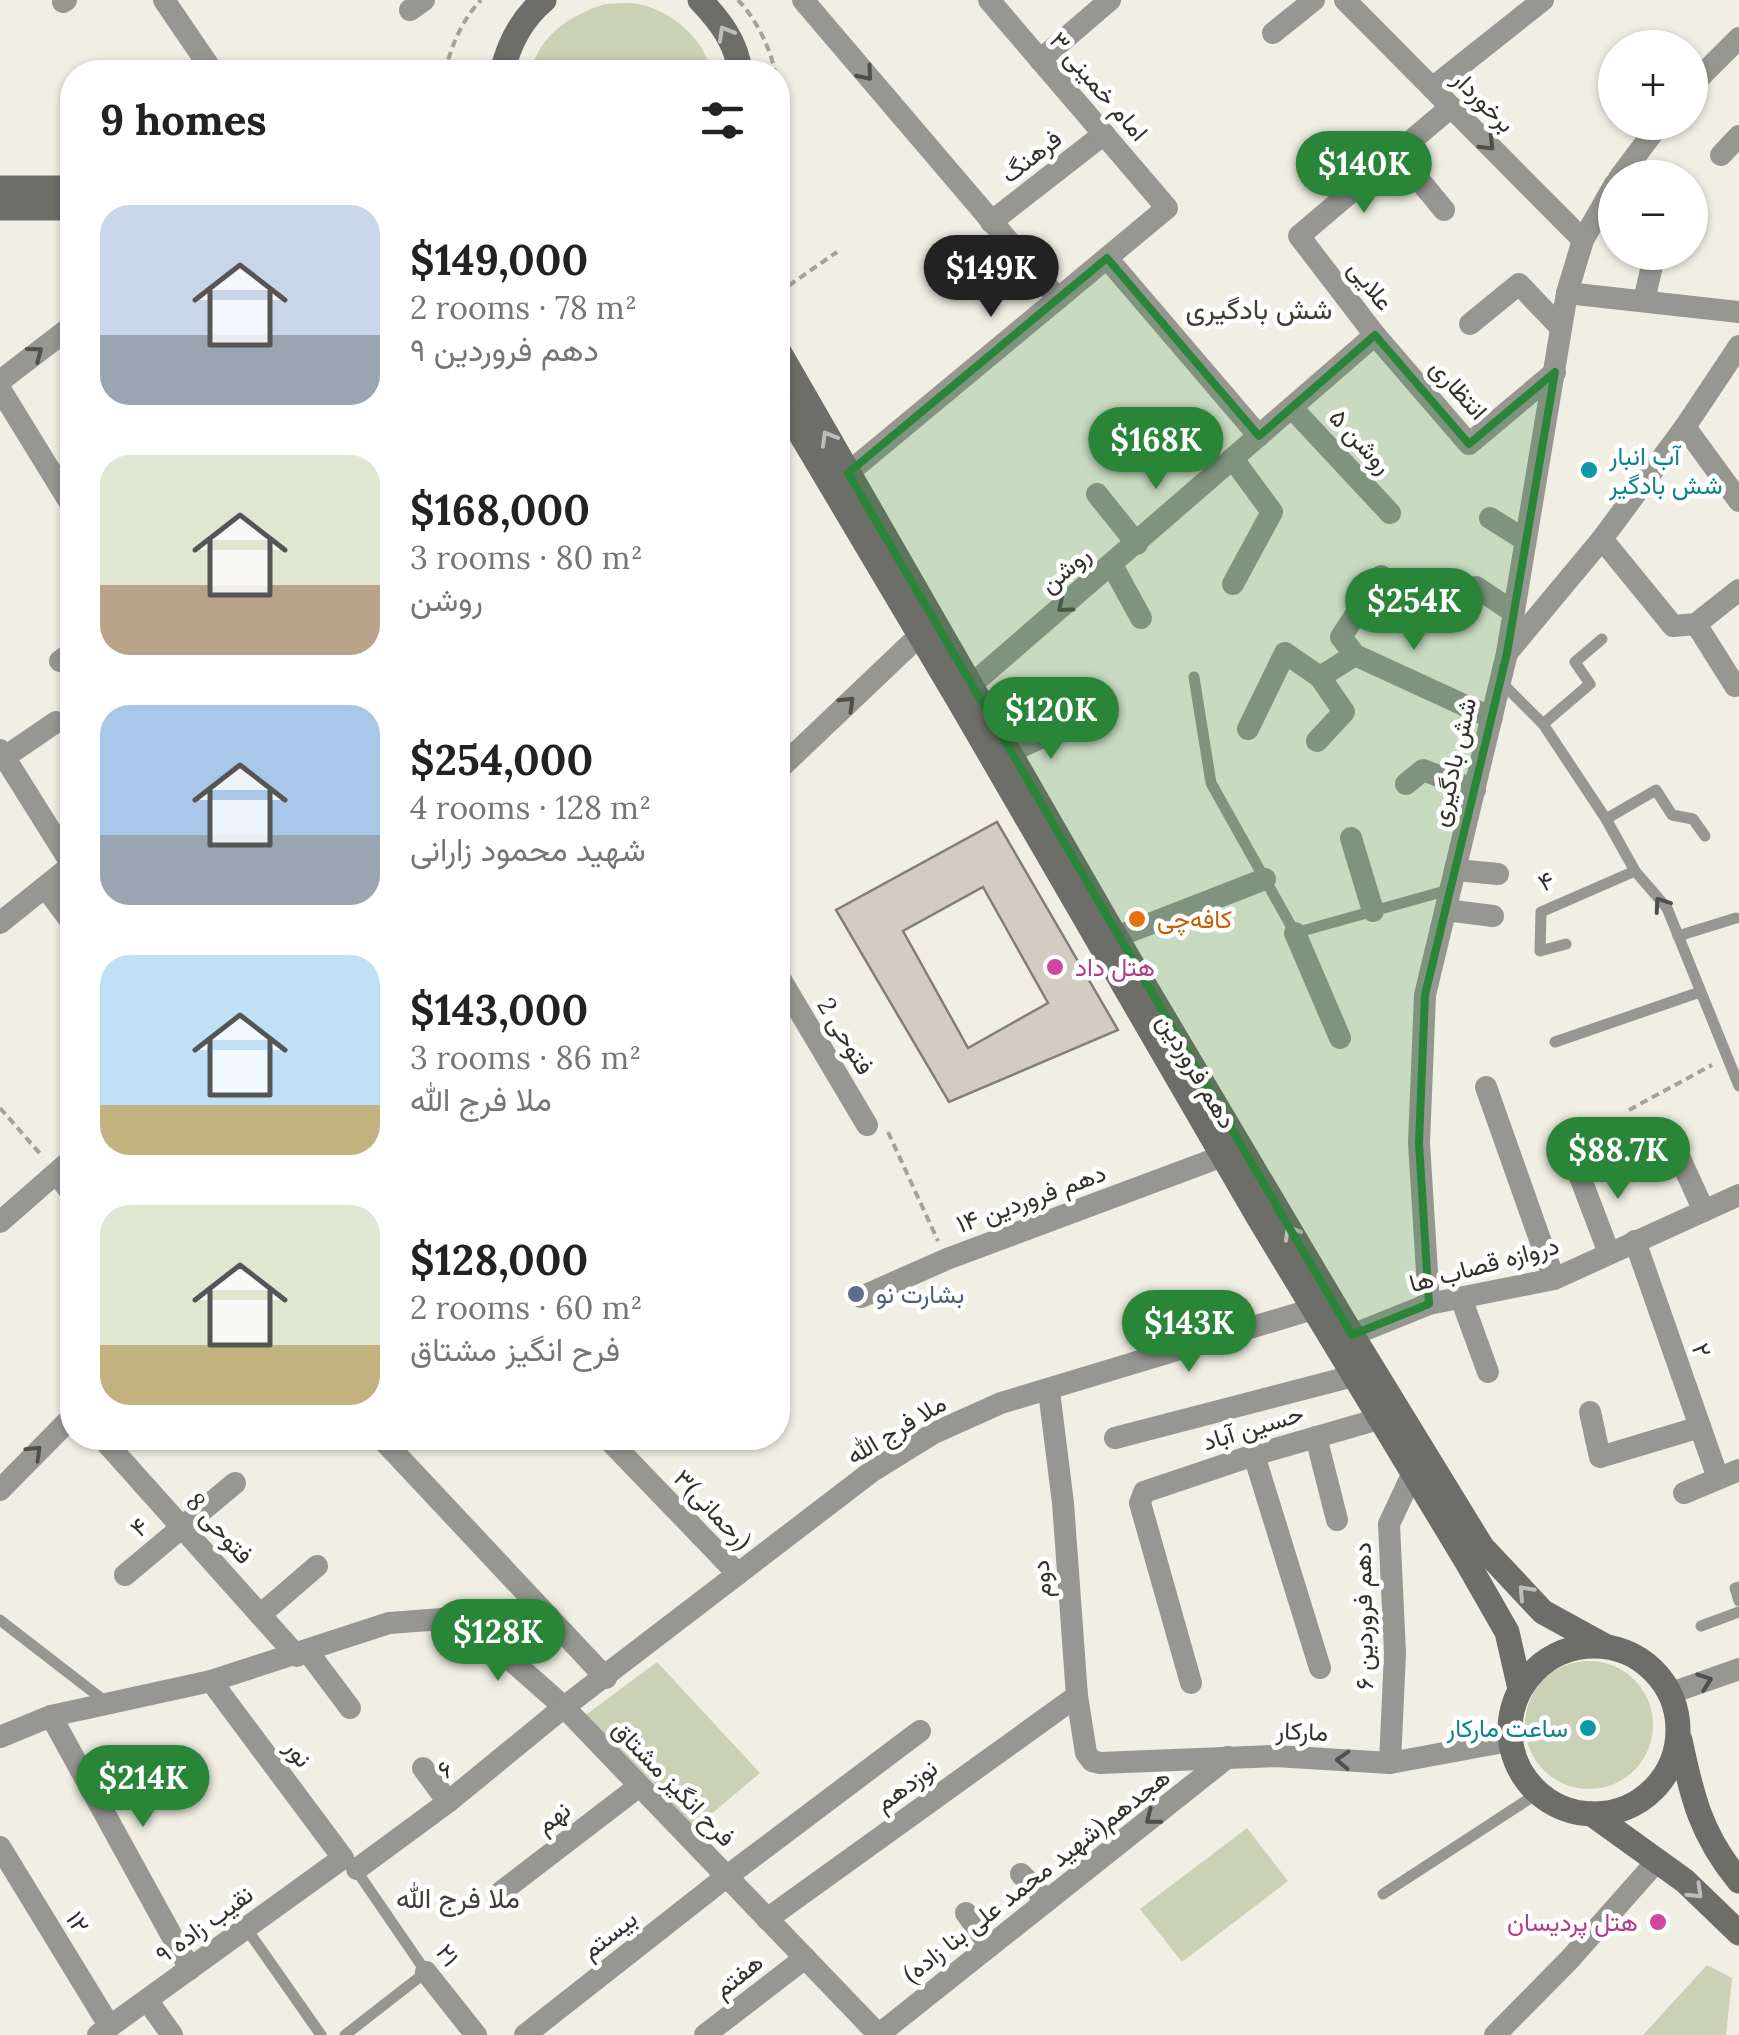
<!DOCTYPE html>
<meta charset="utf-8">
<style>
:root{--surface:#fff;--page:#f6f6f6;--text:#222;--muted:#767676;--accent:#298638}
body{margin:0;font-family:Lora,Vazirmatn,serif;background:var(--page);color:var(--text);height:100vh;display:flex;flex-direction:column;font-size:38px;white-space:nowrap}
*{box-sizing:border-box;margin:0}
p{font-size:32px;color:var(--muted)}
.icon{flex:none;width:55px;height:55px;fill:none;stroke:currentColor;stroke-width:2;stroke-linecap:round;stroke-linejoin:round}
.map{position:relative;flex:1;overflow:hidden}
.panel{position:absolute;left:60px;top:60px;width:730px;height:1390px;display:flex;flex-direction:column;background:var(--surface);border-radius:40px;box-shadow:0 2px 8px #0004}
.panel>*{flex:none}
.buttons{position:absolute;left:1598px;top:30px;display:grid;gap:20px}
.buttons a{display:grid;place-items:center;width:110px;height:110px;border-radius:50%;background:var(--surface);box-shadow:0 2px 8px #0004;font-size:50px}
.price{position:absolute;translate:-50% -85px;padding:0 22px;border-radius:35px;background:var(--accent);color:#fff;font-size:32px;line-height:65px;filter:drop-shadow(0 2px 5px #0008)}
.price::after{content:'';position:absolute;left:50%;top:60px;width:30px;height:22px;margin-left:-15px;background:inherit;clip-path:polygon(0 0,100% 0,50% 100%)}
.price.on{background:#222;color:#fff}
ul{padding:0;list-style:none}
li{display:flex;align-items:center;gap:30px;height:250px;padding:0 40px}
li span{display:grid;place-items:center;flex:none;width:280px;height:200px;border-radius:30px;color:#555}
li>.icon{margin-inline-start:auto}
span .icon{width:120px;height:120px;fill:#fffc;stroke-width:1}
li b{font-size:42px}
h2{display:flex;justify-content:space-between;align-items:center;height:120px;padding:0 40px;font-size:42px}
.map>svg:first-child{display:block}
</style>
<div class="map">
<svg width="1739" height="2035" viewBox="0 0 1739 2035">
<rect width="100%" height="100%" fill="#f1efe3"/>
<g fill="#cad1b5">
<path d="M605 4C615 4 628 2 638 4 671 10 704 39 712 72H530C541 34 569 16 605 4Z"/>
<circle cx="1589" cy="1725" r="64"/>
<path d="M657 1662 760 1773 691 1831 583 1717Z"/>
<path d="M1247 1828 1288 1881 1182 1962 1140 1909Z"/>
<path d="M1707 1965 1732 1978 1726 2035H1643Z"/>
</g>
<path fill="#d4cbc2" stroke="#867e76" stroke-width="2.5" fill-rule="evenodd" d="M997 822 1118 1030 949 1102 836 910ZM983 887 1048 1003 968 1048 903 931Z"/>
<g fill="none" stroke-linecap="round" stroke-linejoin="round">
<g stroke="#a4a299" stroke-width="4" stroke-dasharray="8 5" stroke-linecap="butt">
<path d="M738 0C756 19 770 47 775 72"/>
<path d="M445 72C451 46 462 20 481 0"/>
<path d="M778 90 780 107 778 127"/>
<path d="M778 293 837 252"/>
<path d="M0 1108 43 1157"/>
<path d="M1629 1110 1712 1065"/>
<path d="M888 1132 938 1241"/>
</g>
<g stroke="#979792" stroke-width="11">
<path d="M1194 677 1211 783 1295 933 1452 889"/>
<path d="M1500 681 1543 724 1606 819 1635 871 1667 908 1739 1086"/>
<path d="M1543 724 1590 684 1575 662 1602 639"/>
<path d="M1606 819 1656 790 1672 815 1693 819 1705 836"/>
<path d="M1678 936 1736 918"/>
<path d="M1566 944 1540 951 1541 912 1635 871"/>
<path d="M1555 1042 1700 992"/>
<path d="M1739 1587 1735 1588 1739 1601"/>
<path d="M0 1620 106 1702"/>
<path d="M1701 1626 1739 1612"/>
<path d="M1383 1894 1538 1793"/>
<path d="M246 1928 321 2035"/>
<path d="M345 2035 426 1972 354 1867"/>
</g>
<g stroke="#979792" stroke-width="22">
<path d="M164 0 213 72"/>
<path d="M803 0 1058 299"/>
<path d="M1345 0 1583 240"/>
<path d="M63 2 66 0"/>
<path d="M410 10 424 0"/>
<path d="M1273 33 1314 0"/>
<path d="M1040 60 1110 0"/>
<path d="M1690 87 1739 38"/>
<path d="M1432 88 1543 0"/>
<path d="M1451 107 1299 236 1375 335 1469 444 1555 372"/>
<path d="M1397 153 1444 210"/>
<path d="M1721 155 1739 136"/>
<path d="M1619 178 1661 122"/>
<path d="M991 222 1104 134"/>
<path d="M1107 258 1259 436"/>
<path d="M1567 293 1739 312"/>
<path d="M1644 301 1655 252"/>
<path d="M1470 324 1519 284 1561 328"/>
<path d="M0 381 72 326"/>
<path d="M0 389 72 506"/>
<path d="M1292 408 1390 513"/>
<path d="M1685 427 1739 501"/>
<path d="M1233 459 1272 512 1233 584"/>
<path d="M848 473 1167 208 989 0"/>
<path d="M1097 494 1137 544"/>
<path d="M1490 518 1525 540"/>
<path d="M1602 539 1673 626 1696 624 1739 590"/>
<path d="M1112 565 1141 618"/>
<path d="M1381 576 1341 637 1355 655 1492 718"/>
<path d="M1476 587 1512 611"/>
<path d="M1696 624 1735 686"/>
<path d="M1507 653 1602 539 1685 427 1739 346"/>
<path d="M60 661 72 652"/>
<path d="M970 686 1375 335"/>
<path d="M1248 729 1285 653 1320 677 1355 655"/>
<path d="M1317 741 1344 712 1320 677"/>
<path d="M0 750 72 865"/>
<path d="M1008 753 1072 723"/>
<path d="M5 757 56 722"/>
<path d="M778 770 920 635"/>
<path d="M1406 784 1423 770 1475 790"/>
<path d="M1351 838 1373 911"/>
<path d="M1456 870 1498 874"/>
<path d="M45 887 72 923"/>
<path d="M1446 910 1493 916"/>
<path d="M0 923 72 865"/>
<path d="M1295 933 1340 1038"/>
<path d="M1116 937 1265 879"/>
<path d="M778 975 867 1125"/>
<path d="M1486 1087 1554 1279"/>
<path d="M1677 1152 1704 1211"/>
<path d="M1577 1169 1609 1253"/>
<path d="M57 1174 72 1194"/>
<path d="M0 1222 72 1159"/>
<path d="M1635 1241 1718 1478"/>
<path d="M861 1297 947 1259 1223 1156"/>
<path d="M1461 1298 1488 1372"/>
<path d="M1429 1304 1419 1143 1425 995 1507 653 1567 293 1583 240 1615 184"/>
<path d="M1352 1335 1429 1304 1554 1279 1739 1195"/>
<path d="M1049 1391 1063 1503 1077 1696 1086 1753 1092 1761 1100 1763 1275 1756 1390 1763 1509 1741"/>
<path d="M1590 1412 1600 1457 1700 1427"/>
<path d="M1316 1437 1337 1520"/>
<path d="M102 1438 297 1656"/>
<path d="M381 1438 606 1678"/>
<path d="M607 1438 738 1574"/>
<path d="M1115 1438 1353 1376"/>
<path d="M1254 1455 1320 1668"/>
<path d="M0 1490 72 1417"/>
<path d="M1684 1493 1739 1470"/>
<path d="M125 1575 235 1483"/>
<path d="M260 1615 317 1566"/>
<path d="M308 1652 350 1708"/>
<path d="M1191 1683 1140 1503 1144 1492 1254 1455 1379 1419"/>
<path d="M1671 1693 1739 1669"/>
<path d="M51 1716 190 1969"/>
<path d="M0 1737 51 1716 211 1681 389 1623 442 1619 477 1630 564 1707 879 2035"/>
<path d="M1390 1763 1395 1653 1389 1524 1413 1473"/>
<path d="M423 1768 448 1802"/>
<path d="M0 1847 110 2027"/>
<path d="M357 1869 448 1802 564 1707 871 1472 934 1433 1001 1403 1313 1309"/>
<path d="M1021 1874 1047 1901"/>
<path d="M501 1892 638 1787"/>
<path d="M966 1913 990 1946"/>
<path d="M767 1919 1077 1696"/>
<path d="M426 1972 476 2035"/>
<path d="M147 2000 172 2035"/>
<path d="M98 2035 343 1858 211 1681"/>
<path d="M525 2035 726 1877 920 1731"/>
<path d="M705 2035 805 1958"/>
<path d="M878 2035 1228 1757"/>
<path d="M1495 2035 1570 1959 1658 1860"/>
</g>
<g stroke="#6d6e67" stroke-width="25">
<path d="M700 0C720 21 737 43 740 72"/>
<path d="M502 72C509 43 521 19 544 0"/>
<path d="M0 188H72"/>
<path d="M0 208H72"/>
<path d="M778 350 1107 922 1352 1335 1482 1547 1543 1612 1605 1646"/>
<path d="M778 396 958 699 1260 1220 1467 1562 1507 1632 1520 1689"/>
<circle cx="1594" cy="1730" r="84"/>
<path d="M1680 1740C1692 1797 1701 1835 1739 1881"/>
<path d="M1592 1814 1685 1881 1739 1933"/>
</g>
</g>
<defs><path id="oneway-chevron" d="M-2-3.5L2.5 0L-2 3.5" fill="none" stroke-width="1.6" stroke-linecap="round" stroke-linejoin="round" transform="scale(2.5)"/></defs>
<g stroke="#bdbebb">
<use href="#oneway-chevron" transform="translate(725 33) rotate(-120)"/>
<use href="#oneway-chevron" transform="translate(828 438) rotate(-120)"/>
<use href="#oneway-chevron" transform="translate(1291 1232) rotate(-120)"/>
<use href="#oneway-chevron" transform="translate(1525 1592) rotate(-133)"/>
<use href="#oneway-chevron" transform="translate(1696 1892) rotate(44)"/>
</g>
<g stroke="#50504b">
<use href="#oneway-chevron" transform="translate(866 74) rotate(50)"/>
<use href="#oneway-chevron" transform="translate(1488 144) rotate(45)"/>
<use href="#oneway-chevron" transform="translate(36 353) rotate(-37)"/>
<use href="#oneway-chevron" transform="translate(1064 606) rotate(140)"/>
<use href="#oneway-chevron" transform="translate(848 703) rotate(-44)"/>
<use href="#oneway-chevron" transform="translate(1661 904) rotate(-125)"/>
<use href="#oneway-chevron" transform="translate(35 1452) rotate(-44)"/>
<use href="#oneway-chevron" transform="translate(1705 1681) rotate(-20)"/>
<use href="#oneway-chevron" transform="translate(1343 1760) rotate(-177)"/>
<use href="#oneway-chevron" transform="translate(1152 1818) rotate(142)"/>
</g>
<path fill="#298638" fill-opacity="0.2" stroke="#298638" stroke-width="8" stroke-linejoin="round" d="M1107 258 1259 436 1375 335 1469 444 1555 372 1507 653 1425 995 1419 1143 1429 1304 1352 1335 848 473Z"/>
<g fill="#0f9aa8" stroke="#fff" stroke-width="4">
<circle cx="1589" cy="470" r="10"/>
<circle cx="1588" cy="1728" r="10"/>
</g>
<circle fill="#e8710a" stroke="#fff" stroke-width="4" cx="1137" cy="919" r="10"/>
<g fill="#d1479c" stroke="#fff" stroke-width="4">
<circle cx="1055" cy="967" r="10"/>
<circle cx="1658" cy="1922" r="10"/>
</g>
<circle fill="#5c6f8a" stroke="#fff" stroke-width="4" cx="856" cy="1294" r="10"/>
<g text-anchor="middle" stroke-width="9" stroke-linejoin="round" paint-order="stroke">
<g font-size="25" fill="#32312c" stroke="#fff">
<text transform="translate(1099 86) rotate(49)" y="9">امام خمینی ۳</text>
<text transform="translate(1484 101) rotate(45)" y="9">برخوردار</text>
<text transform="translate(1031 156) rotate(-38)" y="9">فرهنگ</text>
<text transform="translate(1371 285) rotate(52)" y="9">علایی</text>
<text transform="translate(1459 389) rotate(48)" y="9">انتظاری</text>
<text transform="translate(1361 441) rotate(47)" y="9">روشن ۵</text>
<text transform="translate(1065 569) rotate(-40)" y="9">روشن</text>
<text transform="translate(1453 762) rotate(-77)" y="9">شش بادگیری</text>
<text transform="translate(1546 881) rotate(-26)" y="9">۴</text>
<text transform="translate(846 1036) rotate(59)" y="9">فتوحی 2</text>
<text transform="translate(1197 1071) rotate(59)" y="9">دهم فروردین</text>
<text transform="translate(1031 1198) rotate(-20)" y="9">دهم فروردین ۱۴</text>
<text transform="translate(1484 1264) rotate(-15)" y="9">دروازه قصاب ها</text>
<text transform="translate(1702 1350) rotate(71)" y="9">۲</text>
<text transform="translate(1253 1427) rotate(-17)" y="9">حسین آباد</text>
<text transform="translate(896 1429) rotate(-31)" y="9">ملا فرج الله</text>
<text transform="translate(713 1509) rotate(46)" y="9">۳(رحمانی)</text>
<text transform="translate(139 1527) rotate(-41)" y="9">۴</text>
<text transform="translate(220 1528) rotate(48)" y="9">فتوحی 8</text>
<text transform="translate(1041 1579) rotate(-94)" y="9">دوم</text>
<text transform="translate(1363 1616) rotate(-91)" y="9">دهم فروردین ۶</text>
<text transform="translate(1302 1731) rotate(2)" y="9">مارکار</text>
<text transform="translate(299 1753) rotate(53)" y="9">نور</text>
<text transform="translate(445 1769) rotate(-39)" y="9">۶</text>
<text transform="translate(674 1783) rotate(46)" y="9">فرح انگیز مشتاق</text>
<text transform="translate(906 1785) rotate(-36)" y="9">نوزدهم</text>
<text transform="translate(553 1817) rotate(-37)" y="9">نهم</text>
<text transform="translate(1036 1875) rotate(-38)" y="9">هجدهم(شهید محمد علی بنا زاده)</text>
<text transform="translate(78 1922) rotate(59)" y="9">۱۲</text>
<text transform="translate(204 1924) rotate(-36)" y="9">نقیب زاده ۹</text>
<text transform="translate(609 1934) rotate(-38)" y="9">بیستم</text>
<text transform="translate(448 1955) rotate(54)" y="9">۲۱</text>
<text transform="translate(738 1975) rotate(-38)" y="9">هفتم</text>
</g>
<g font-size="25" fill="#0d838f" stroke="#fff" text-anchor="start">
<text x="1609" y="465">آب انبار<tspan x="1609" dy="29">شش بادگیر</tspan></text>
<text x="1568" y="1737" text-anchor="end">ساعت مارکار</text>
</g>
<g font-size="25" fill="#c56008" stroke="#fff" text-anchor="start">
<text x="1157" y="928">کافه‌چی</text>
</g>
<g font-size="25" fill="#b23c85" stroke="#fff" text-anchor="start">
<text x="1075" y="976">هتل داد</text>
<text x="1638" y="1931" text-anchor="end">هتل پردیسان</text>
</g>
<g font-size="25" fill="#4e5e75" stroke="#fff" text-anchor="start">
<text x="876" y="1303">بشارت نو</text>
</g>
<g font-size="28" fill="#403e35" stroke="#fff">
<text x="1259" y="319">شش بادگیری</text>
<text x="458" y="1908">ملا فرج الله</text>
</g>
</g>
</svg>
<div class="buttons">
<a>+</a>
<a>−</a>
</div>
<b class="price" style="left:1364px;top:216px">$140K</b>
<b class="price on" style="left:991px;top:320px">$149K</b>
<b class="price" style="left:1156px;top:492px">$168K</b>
<b class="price" style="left:1414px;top:653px">$254K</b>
<b class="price" style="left:1051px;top:762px">$120K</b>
<b class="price" style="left:1618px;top:1202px">$88.7K</b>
<b class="price" style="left:1189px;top:1375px">$143K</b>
<b class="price" style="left:498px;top:1684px">$128K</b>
<b class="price" style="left:143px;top:1830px">$214K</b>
<section class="panel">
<h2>9 homes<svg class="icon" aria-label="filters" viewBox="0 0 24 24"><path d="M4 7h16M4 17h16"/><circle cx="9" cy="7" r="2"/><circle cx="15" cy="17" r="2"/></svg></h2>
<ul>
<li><span style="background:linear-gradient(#c9d6e8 65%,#9aa5b1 0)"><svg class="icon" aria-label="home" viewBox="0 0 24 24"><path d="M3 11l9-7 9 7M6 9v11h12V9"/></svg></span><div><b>$149,000</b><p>2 rooms · 78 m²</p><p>دهم فروردین ۹</p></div></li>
<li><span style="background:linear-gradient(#dfe7d0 65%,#b9a48a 0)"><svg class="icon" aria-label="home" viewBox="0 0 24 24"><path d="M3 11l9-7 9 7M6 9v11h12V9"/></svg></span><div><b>$168,000</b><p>3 rooms · 80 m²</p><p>روشن</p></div></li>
<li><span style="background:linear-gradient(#a9c7e8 65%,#9aa5b1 0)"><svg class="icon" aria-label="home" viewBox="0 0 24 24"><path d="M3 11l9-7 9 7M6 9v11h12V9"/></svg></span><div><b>$254,000</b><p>4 rooms · 128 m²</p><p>شهید محمود زارانی</p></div></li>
<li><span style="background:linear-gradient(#bfe0f5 75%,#c2b280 0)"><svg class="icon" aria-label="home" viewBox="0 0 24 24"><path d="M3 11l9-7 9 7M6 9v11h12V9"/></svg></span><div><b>$143,000</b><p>3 rooms · 86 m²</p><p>ملا فرج الله</p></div></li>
<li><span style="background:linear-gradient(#dfe7d0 70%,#c2b280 0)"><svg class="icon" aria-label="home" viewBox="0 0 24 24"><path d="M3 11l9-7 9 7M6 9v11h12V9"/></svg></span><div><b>$128,000</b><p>2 rooms · 60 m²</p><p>فرح انگیز مشتاق</p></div></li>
</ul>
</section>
</div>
